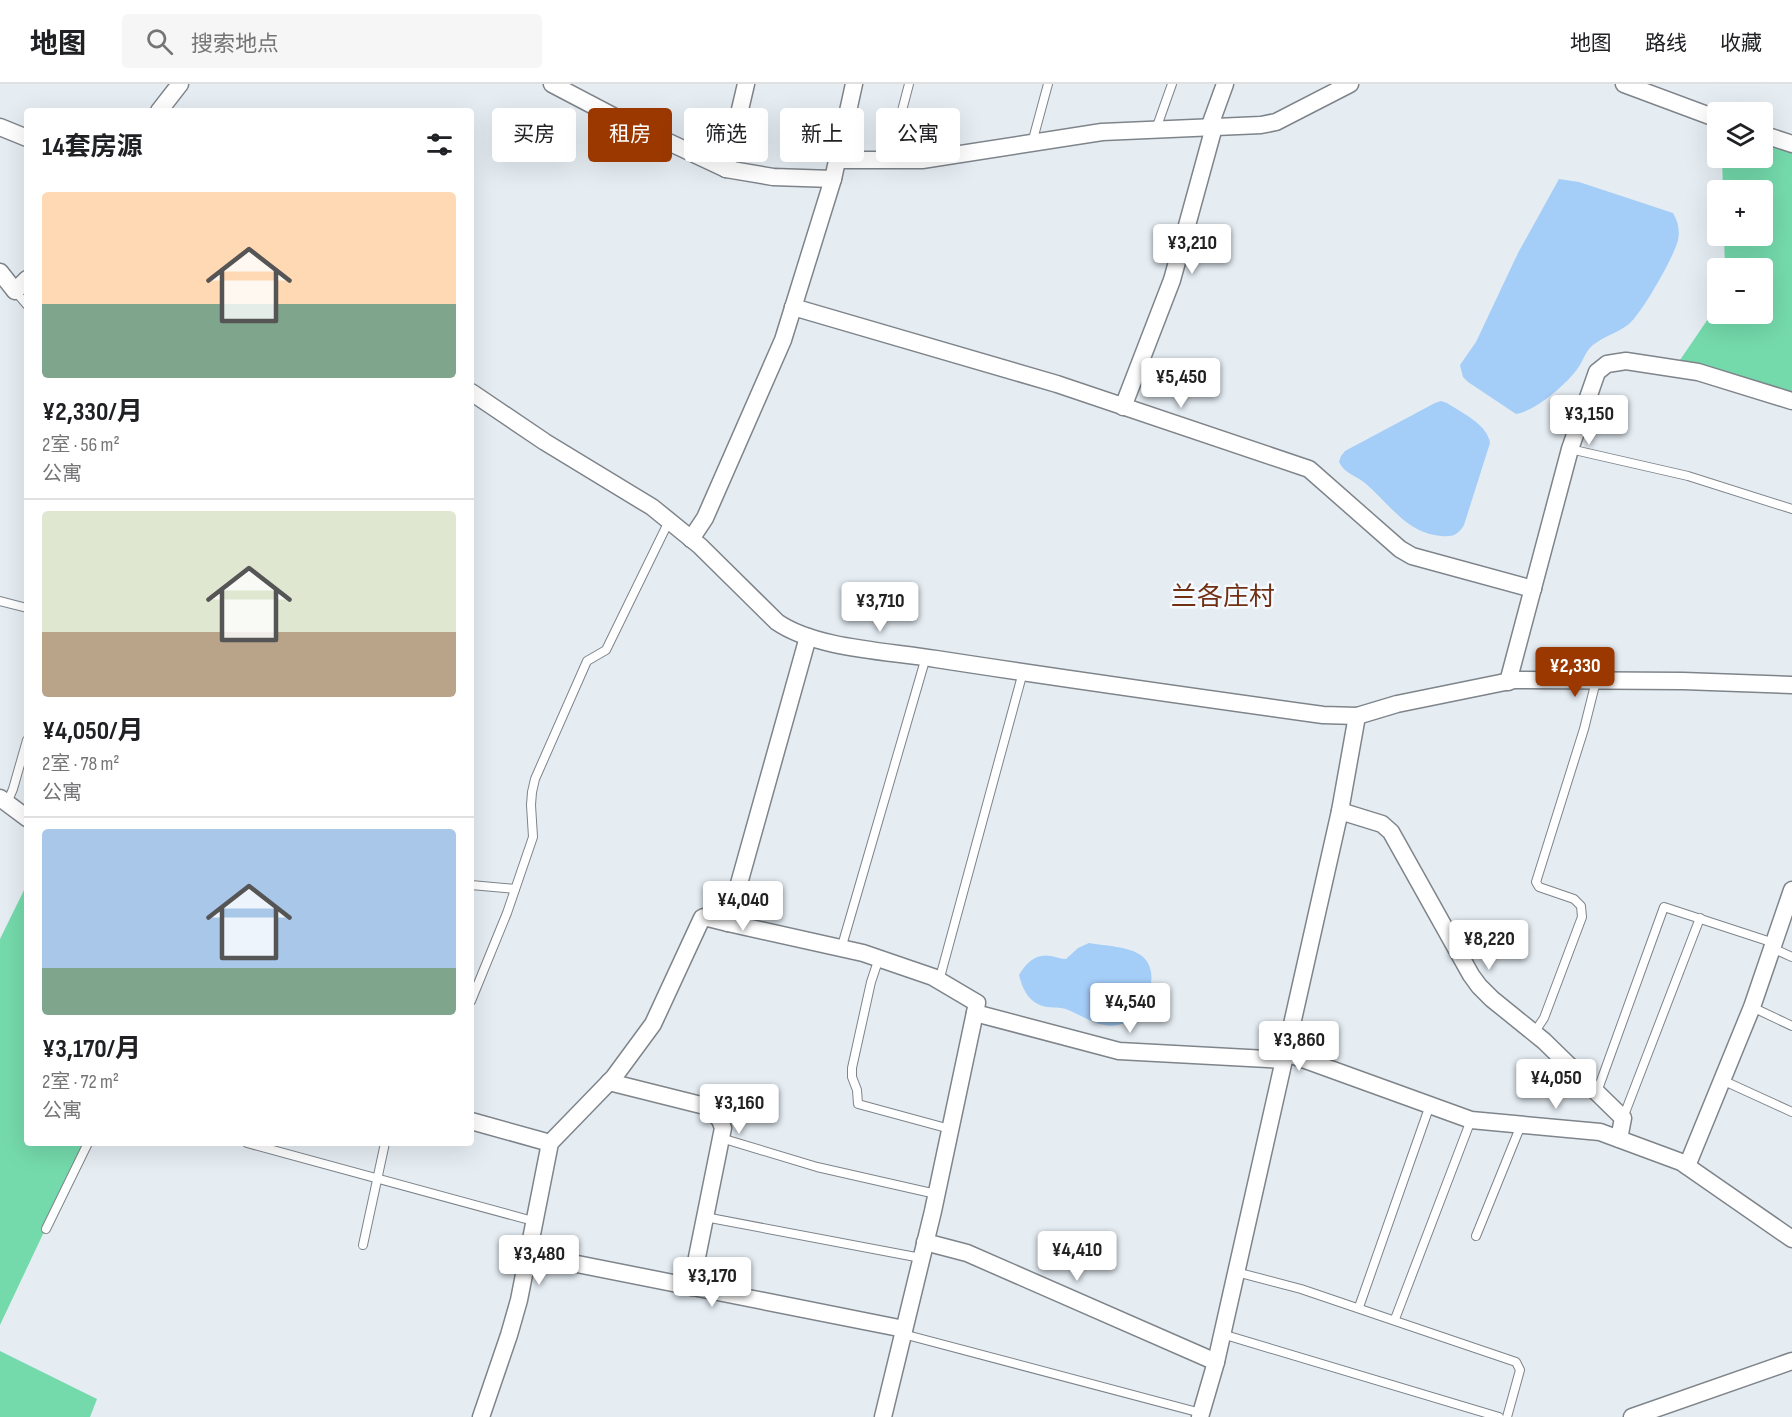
<!DOCTYPE html>
<html lang="zh">
<meta charset="utf-8">
<style>
:root{--surface:#fff;--page:#f6f6f6;--text:#202124;--muted:#757577;--line:#e0e0e0;--accent:#9b3800}
body{margin:0;font-family:"Sofia Sans Condensed","Noto Sans SC",sans-serif;background:var(--page);color:var(--text);height:100vh;display:flex;flex-direction:column;font-size:22px;white-space:nowrap}
*{box-sizing:border-box;margin:0}
p{font-size:20px;color:var(--muted)}
.icon{flex:none;width:33px;height:33px;fill:none;stroke:currentColor;stroke-width:2;stroke-linecap:round;stroke-linejoin:round}
.map{position:relative;flex:1;overflow:hidden}
.details{position:absolute;left:24px;top:24px;width:450px;height:1038px;display:flex;flex-direction:column;background:var(--surface);border-radius:6px;box-shadow:0 6px 24px #0002}
.details>*{flex:none}
.banner{position:absolute;left:492px;top:24px;width:570px;height:54px;display:flex;gap:12px}
.controls{position:absolute;left:1707px;top:18px;display:grid;gap:12px}
.controls a{display:grid;place-items:center;width:66px;height:66px;border-radius:6px;background:var(--surface);box-shadow:0 6px 24px #0002;font-size:30px}
.price{position:absolute;translate:-50% -51px;padding:0 14px;border-radius:6px;background:#fff;color:#222;font-size:20px;line-height:39px;filter:drop-shadow(0 2px 3px #0008)}
.price::after{content:'';position:absolute;left:50%;top:36px;width:18px;height:14px;margin-left:-9px;background:inherit;clip-path:polygon(0 0,100% 0,50% 100%)}
.price.current{background:var(--accent);color:#fff}
ul{padding:0;list-style:none}
li{display:grid;align-content:center;gap:12px;height:318px;padding:0 18px}
li+li{border-top:2px solid var(--line)}
li span{display:grid;place-items:center;height:186px;border-radius:6px;color:#555}
li>.icon{margin-inline-start:auto}
span .icon{width:108px;height:108px;fill:#fffc;stroke-width:1}
li b{font-size:26px}
h2{display:flex;justify-content:space-between;align-items:center;height:72px;padding:0 18px;font-size:26px}
.chip{padding:0 21px;border-radius:6px;background:var(--surface);box-shadow:0 6px 24px #0002;font-size:21px;line-height:54px}
.chip.current{background:var(--accent);color:#fff}
header{display:flex;align-items:center;gap:36px;box-sizing:border-box;height:84px;padding:0 30px;background:var(--surface);border-bottom:2px solid var(--line)}
header strong{font-size:28px}
nav{display:flex;gap:33px;margin-inline-start:auto;font-size:21px}
.search{width:420px;height:54px;background:var(--page);display:flex;align-items:center;gap:15px;box-sizing:border-box;padding:0 21px;border-radius:6px;color:var(--muted);font-size:22px}
.map>svg:first-child{display:block}
</style>
<header>
<strong>地图</strong>
<div class="search"><svg class="icon" aria-label="search" viewBox="0 0 24 24"><circle cx="10" cy="10" r="6"/><path d="M15 15l6 6"/></svg>搜索地点</div>
<nav><a>地图</a><a>路线</a><a>收藏</a></nav>
</header>
<div class="map">
<svg width="1792" height="1333" viewBox="0 0 1792 1333">
<rect width="100%" height="100%" fill="#e5edf3"/>
<g fill="#74daac">
<path d="M1763 53 1792 63V311L1680 276 1710 232 1717 212 1718 230H1762V184H1725L1724 152H1762V106H1723L1722 74H1762Z"/>
<path d="M27 800V1059H86L0 1241V855Z"/>
<path d="M0 1267 97 1315 90 1333H0Z"/>
</g>
<g fill="#a4cdf8">
<path d="M1559 95 1579 98 1673 129C1678 137 1680 147 1678 156 1674 173 1642 229 1629 240 1618 249 1604 252 1593 261 1586 266 1583 277 1578 284 1567 300 1534 328 1516 330L1468 298 1463 293 1460 281 1476 258 1518 169Z"/>
<path d="M1441 317 1447 319C1462 329 1487 340 1490 359L1464 441C1458 451 1453 453 1441 452 1406 449 1389 419 1365 399 1355 391 1345 390 1339 378L1341 372 1345 367 1435 319Z"/>
<path d="M1089 859C1105 862 1129 862 1142 872 1165 891 1142 937 1118 941 1099 945 1082 931 1066 925 1060 923 1053 924 1047 923 1030 920 1023 907 1019 891 1026 879 1036 869 1051 872 1057 873 1061 875 1066 875L1078 864Z"/>
</g>
<g fill="none" stroke-linecap="round" stroke-linejoin="round">
<g stroke="#7e848a" stroke-width="10">
<g id="lane">
<path d="M1156 45 1172 0"/>
<path d="M1032 59 1048 0"/>
<path d="M889 76 909 0"/>
<path d="M15 207 27 221"/>
<path d="M1570 365 1688 392 1792 425"/>
<path d="M0 517 27 524"/>
<path d="M7 719 13 705 27 656"/>
<path d="M471 801 515 805"/>
<path d="M1772 864 1792 873"/>
<path d="M841 865 926 573"/>
<path d="M879 874 871 898 852 984V993L857 1006 858 1020 950 1045"/>
<path d="M939 897 1023 588"/>
<path d="M471 917 507 829 533 753 531 721 532 708 535 695 587 577 606 566 669 437"/>
<path d="M1752 923 1792 942"/>
<path d="M1534 949 1544 934 1582 833 1581 822 1574 815 1539 803 1536 798 1584 645 1596 597"/>
<path d="M1722 996 1792 1028"/>
<path d="M1597 1008 1664 823 1774 859"/>
<path d="M1623 1034 1700 834"/>
<path d="M721 1054 817 1083 936 1110"/>
<path d="M247 1059 533 1137"/>
<path d="M705 1133 921 1174"/>
<path d="M46 1145 88 1059"/>
<path d="M1476 1152 1521 1041"/>
<path d="M363 1161 385 1059"/>
<path d="M1236 1188 1301 1205 1516 1278 1520 1286 1507 1333"/>
<path d="M1359 1223 1430 1021"/>
<path d="M1395 1235 1471 1036"/>
<path d="M903 1250 1201 1329"/>
<path d="M1222 1250 1499 1333"/>
</g>
</g>
<g stroke="#7e848a" stroke-width="19">
<g id="street">
<path d="M552 0 613 32 726 85 773 93 833 95"/>
<path d="M1624 0 1718 35"/>
<path d="M159 27 180 0"/>
<path d="M0 43 27 54"/>
<path d="M1209 44 1225 0"/>
<path d="M1762 50 1792 60"/>
<path d="M837 76H922L1102 48 1261 41 1276 38 1350 0"/>
<path d="M726 85 746 0"/>
<path d="M0 188 15 207 27 195"/>
<path d="M793 223 1057 300 1309 385 1400 465 1412 472 1533 505"/>
<path d="M471 308 545 358 652 423 700 462 777 538C816 565 889 567 936 575 1065 595 1194 613 1323 631L1357 632 1397 620 1515 596 1683 597 1792 601"/>
<path d="M1123 323 1172 196 1214 43"/>
<path d="M691 455 705 434 783 256 833 95 854 0"/>
<path d="M1508 598 1570 365 1597 288 1607 280 1626 277 1698 288 1792 317"/>
<path d="M0 714 27 734"/>
<path d="M1340 727 1382 740 1391 748 1471 891 1479 902 1492 915 1544 957 1623 1034 1619 1055"/>
<path d="M728 839 863 869 933 893 977 919 933 1127 883 1333"/>
<path d="M975 929 1119 967 1284 976"/>
<path d="M1286 969 1471 1036 1600 1048 1681 1078 1792 1155"/>
<path d="M609 998 709 1023 720 1036 723 1044 691 1203"/>
<path d="M471 1037 550 1059"/>
<path d="M1687 1082 1752 923 1792 806"/>
<path d="M925 1158 967 1169 1216 1278"/>
<path d="M527 1170 904 1245"/>
<path d="M481 1333 509 1251 519 1216 550 1059 614 993 653 940 702 834 704 833 728 839 808 553"/>
<path d="M1200 1333 1216 1278 1340 727 1357 632"/>
<path d="M1632 1333 1792 1277"/>
</g>
</g>
<use href="#lane" stroke="#fff" stroke-width="8"/>
<use href="#street" stroke="#fff" stroke-width="16"/>
</g>
<g text-anchor="middle" stroke-width="5" stroke-linejoin="round" paint-order="stroke">
<g font-size="26" fill="#713014" stroke="#f4faff">
<text x="1223" y="521">兰各庄村</text>
</g>
</g>
</svg>
<div class="controls">
<a><svg class="icon" aria-label="layers" viewBox="0 0 24 24"><path d="M12 4l9 5-9 5-9-5zM3 14l9 5 9-5"/></svg></a>
<a>+</a>
<a>−</a>
</div>
<b class="price" style="left:1192px;top:191px">¥3,210</b>
<b class="price" style="left:1181px;top:325px">¥5,450</b>
<b class="price" style="left:1589px;top:362px">¥3,150</b>
<b class="price" style="left:880px;top:549px">¥3,710</b>
<b class="price current" style="left:1575px;top:614px">¥2,330</b>
<b class="price" style="left:743px;top:848px">¥4,040</b>
<b class="price" style="left:1489px;top:887px">¥8,220</b>
<b class="price" style="left:1130px;top:950px">¥4,540</b>
<b class="price" style="left:1299px;top:988px">¥3,860</b>
<b class="price" style="left:1556px;top:1026px">¥4,050</b>
<b class="price" style="left:739px;top:1051px">¥3,160</b>
<b class="price" style="left:1077px;top:1198px">¥4,410</b>
<b class="price" style="left:539px;top:1202px">¥3,480</b>
<b class="price" style="left:712px;top:1224px">¥3,170</b>
<div class="banner">
<a class="chip">买房</a>
<a class="chip current">租房</a>
<a class="chip">筛选</a>
<a class="chip">新上</a>
<a class="chip">公寓</a>
</div>
<section class="details">
<h2>14套房源<svg class="icon" aria-label="filters" viewBox="0 0 24 24"><path d="M4 7h16M4 17h16"/><circle cx="9" cy="7" r="2"/><circle cx="15" cy="17" r="2"/></svg></h2>
<ul>
<li><span style="background:linear-gradient(#ffd9b3 60%,#7fa58c 0)"><svg class="icon" aria-label="home" viewBox="0 0 24 24"><path d="M3 11l9-7 9 7M6 9v11h12V9"/></svg></span><div><b>¥2,330/月</b><p>2室 · 56 m²</p><p>公寓</p></div></li>
<li><span style="background:linear-gradient(#dfe7d0 65%,#b9a48a 0)"><svg class="icon" aria-label="home" viewBox="0 0 24 24"><path d="M3 11l9-7 9 7M6 9v11h12V9"/></svg></span><div><b>¥4,050/月</b><p>2室 · 78 m²</p><p>公寓</p></div></li>
<li><span style="background:linear-gradient(#a9c7e8 75%,#7fa58c 0)"><svg class="icon" aria-label="home" viewBox="0 0 24 24"><path d="M3 11l9-7 9 7M6 9v11h12V9"/></svg></span><div><b>¥3,170/月</b><p>2室 · 72 m²</p><p>公寓</p></div></li>
</ul>
</section>
</div>
